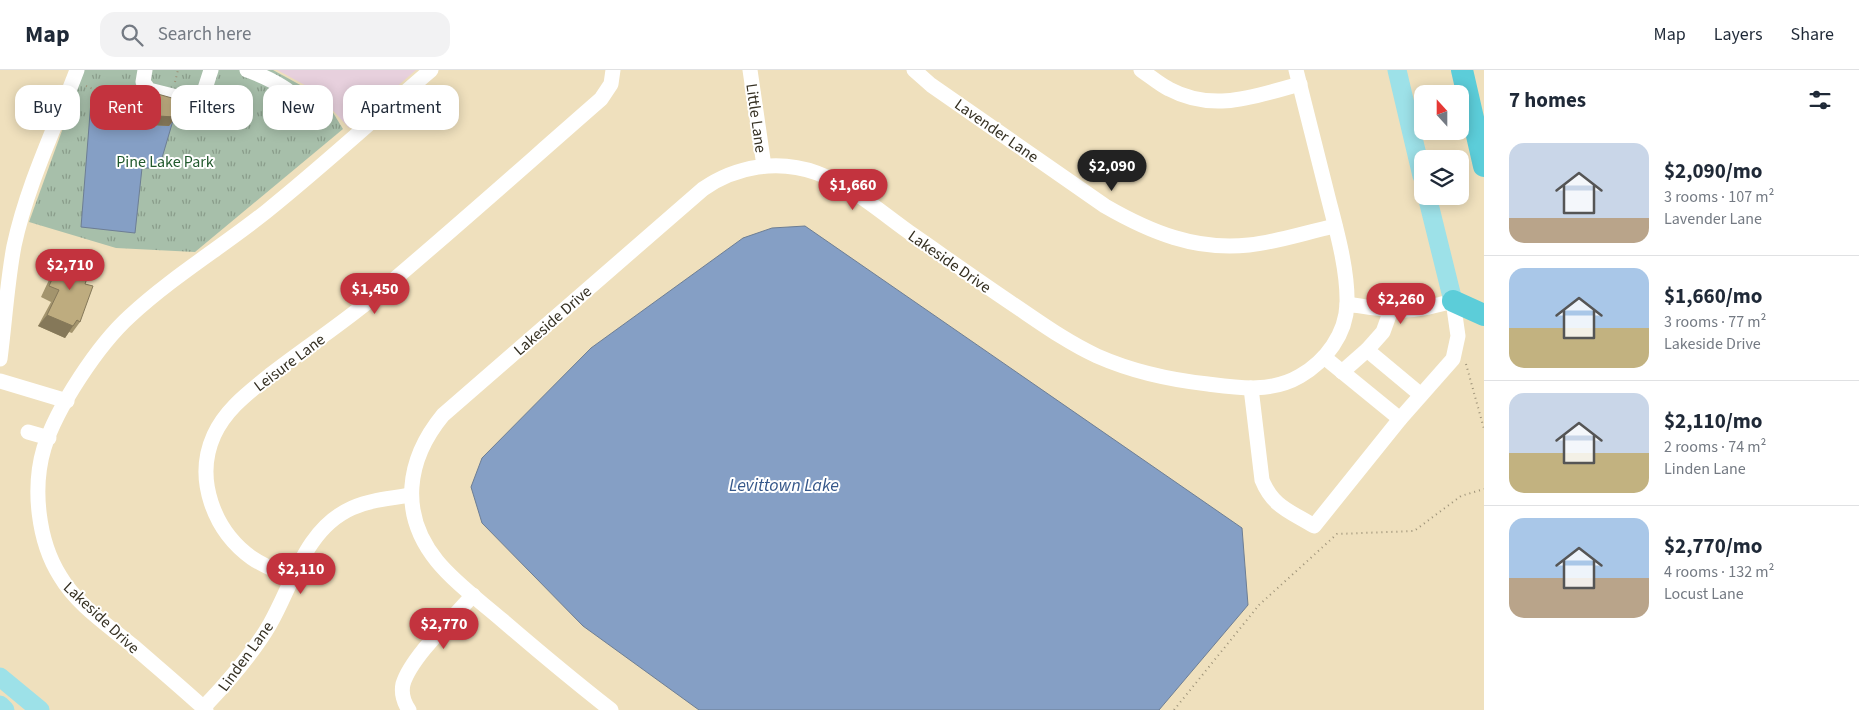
<!DOCTYPE html>
<meta charset="utf-8">
<style>
:root{--surface:#fff;--page:#f2f2f3;--text:#1f2937;--muted:#747a83;--line:#e0e1e3;--accent:#c3333e}
body{margin:0;font-family:"Source Sans 3",sans-serif;background:var(--page);color:var(--text);height:100vh;display:flex;flex-direction:column;font-size:19px;white-space:nowrap}
*{box-sizing:border-box;margin:0}
p{font-size:16px;color:var(--muted)}
.icon{flex:none;width:28px;height:28px;fill:none;stroke:currentColor;stroke-width:2;stroke-linecap:round;stroke-linejoin:round}
.map{position:relative;flex:1;overflow:hidden}
.side{display:flex;flex-direction:column;background:var(--surface);width:375px}
.side>*{flex:none}
.banner{position:absolute;left:15px;top:15px;width:475px;height:45px;display:flex;gap:10px}
.needle{width:32px;rotate:339deg}
.controls{position:absolute;left:1414px;top:15px;display:grid;gap:10px}
.controls a{display:grid;place-items:center;width:55px;height:55px;border-radius:10px;background:var(--surface);box-shadow:0 2px 12px #0003;font-size:25px}
.price{position:absolute;translate:-50% -42px;padding:0 11px;border-radius:18px;background:var(--accent);color:#fff;font-size:16px;line-height:32px;filter:drop-shadow(0 1px 2px #0008)}
.price::after{content:'';position:absolute;left:50%;top:30px;width:15px;height:11px;margin-left:-8px;background:inherit;clip-path:polygon(0 0,100% 0,50% 100%)}
.price.active{background:#222;color:#fff}
ul{padding:0;list-style:none}
li{display:flex;align-items:center;gap:15px;height:125px;padding:0 25px}
li+li{border-top:1px solid var(--line)}
li span{display:grid;place-items:center;flex:none;width:140px;height:100px;border-radius:15px;color:#555}
li>.icon{margin-inline-start:auto}
span .icon{width:60px;height:60px;fill:#fffc;stroke-width:1}
li b{font-size:21px}
h2{display:flex;justify-content:space-between;align-items:center;height:60px;padding:0 25px;font-size:21px}
.chip{padding:0 18px;border-radius:15px;background:var(--surface);box-shadow:0 2px 12px #0003;font-size:18px;line-height:45px}
.chip.active{background:var(--accent);color:#fff}
header{display:flex;align-items:center;gap:30px;box-sizing:border-box;height:70px;padding:0 25px;background:var(--surface);border-bottom:1px solid var(--line)}
header strong{font-size:24px}
nav{display:flex;gap:28px;margin-inline-start:auto;font-size:18px}
.search{width:350px;height:45px;background:var(--page);display:flex;align-items:center;gap:12px;box-sizing:border-box;padding:0 18px;border-radius:15px;color:var(--muted);font-size:19px}
main{display:flex;flex:1;min-height:0}
.map>svg:first-child{display:block}
</style>
<header>
<strong>Map</strong>
<div class="search"><svg class="icon" aria-label="search" viewBox="0 0 24 24"><circle cx="10" cy="10" r="6"/><path d="M15 15l6 6"/></svg>Search here</div>
<nav><a>Map</a><a>Layers</a><a>Share</a></nav>
</header>
<main>
<div class="map">
<svg width="1484" height="640" viewBox="0 0 1484 640">
<defs>
<pattern id="park-tufts" width="24" height="20" patternUnits="userSpaceOnUse" patternTransform="scale(1.25)"><rect width="24" height="20" fill="#a7bfaa"/><path d="M3 7l-1-3M5 7V3M7 7l1-3M15 17l-1-3M17 17v-4M19 17l1-3" fill="none" stroke="#899c8a"/></pattern>
</defs>
<rect width="100%" height="100%" fill="#efe0bd"/>
<path fill="#e7d0dd" d="M277 0H416L349 58 314 20Z"/>
<path fill="url(#park-tufts)" d="M84 0H273L313 22 332 41 343 59 195 182 116 178 29 152Z"/>
<g fill="#859fc5" stroke="#6d7e94">
<path d="M127 24 177 37 159 98H142L135 163 81 157 91 31Z"/>
<path d="M805 156 1242 458 1248 535 1159 640H699L583 556 482 453 471 417 482 388 591 278 743 168 772 158Z"/>
</g>
<g fill="none" stroke-linecap="round" stroke-linejoin="round">
<g stroke="#9d9278" stroke-width="2" stroke-dasharray="1 4" stroke-linecap="butt">
<path d="M175 12 178 0"/>
<path d="M86 16 104 24"/>
<path d="M202 44 208 47"/>
<path d="M1466 294 1484 359"/>
<path d="M1174 640 1259 535 1337 464 1414 461 1461 426 1484 419"/>
</g>
<g stroke="#fff" stroke-width="15">
<path d="M145 0 143 12 149 20 197 32 201 31 211 0"/>
<path d="M247 0C280 12 294 23 318 49"/>
<path d="M750 0 764 96"/>
<path d="M914 0 931 15 1105 136C1150 162 1196 181 1249 175 1278 172 1307 162 1335 156"/>
<path d="M1141 0C1150 6 1159 14 1169 19 1214 43 1255 26 1300 14"/>
<path d="M1367 280 1421 325"/>
<path d="M1324 287 1400 349 1453 289 1458 266 1453 231C1438 235 1422 240 1406 240 1386 241 1367 237 1347 234"/>
<path d="M0 289C5 251 7 213 14 176 27 115 55 58 77 0"/>
<path d="M1342 302 1367 280 1383 262 1391 240"/>
<path d="M0 311 67 331"/>
<path d="M1251 318 1262 410C1273 437 1290 441 1314 456L1400 349"/>
<path d="M28 362 49 368"/>
<path d="M293 508C279 502 265 497 252 488 214 461 194 409 214 365 226 339 248 323 270 305 301 281 334 259 364 235 444 168 522 98 601 29L611 14 613 0"/>
<path d="M203 638C228 612 252 585 270 554 293 514 305 459 352 438 370 430 391 428 411 425"/>
<path d="M206 640C182 618 157 597 133 576 108 555 77 535 60 506 38 471 32 418 44 378 57 337 98 275 130 246 172 207 222 177 267 141 323 96 376 47 431 0"/>
<path d="M409 640C404 633 401 623 403 614 411 587 454 547 473 525"/>
<path d="M611 640C574 611 538 581 502 550 480 531 455 513 437 491 399 444 406 390 443 345L703 119C736 96 778 89 817 103 852 116 883 144 913 165 949 190 984 215 1020 239 1045 256 1069 273 1097 286 1131 301 1171 310 1208 314 1239 318 1271 323 1300 306 1326 291 1346 264 1347 234 1348 201 1337 162 1329 131 1318 87 1307 44 1296 0"/>
</g>
<g stroke="#9de1e8" stroke-width="19">
<path d="M1397 0 1422 106"/>
<path d="M1427 126 1453 231"/>
<path d="M0 607 40 640"/>
<path d="M0 635 5 640"/>
</g>
<g stroke="#5ccdd9" stroke-width="22">
<path d="M1462 0 1484 96"/>
<path d="M1453 231 1484 245"/>
</g>
</g>
<g fill="#a3946d">
<path d="M101 23 176 47 169 56 133 54 92 46 95 32Z"/>
<path d="M63 185 85 214 80 252 72 263 69 262 65 268 38 256 51 232 41 227 55 197Z"/>
</g>
<g fill="#857859">
<path d="M99 37 176 47 169 56 133 54 92 46Z"/>
<path d="M47 245 77 250 65 268 38 256Z"/>
</g>
<g fill="#beac7f" stroke="#857859">
<path d="M133 17 179 30 176 47 139 45 99 37 101 23Z"/>
<path d="M63 185 91 198 85 214 93 216 80 252 77 250 73 256 47 245 59 220 49 216Z"/>
</g>
<g text-anchor="middle" stroke-width="4" stroke-linejoin="round" paint-order="stroke">
<g font-size="16" fill="#353022" stroke="#fff">
<text transform="translate(757 48) rotate(82)" y="6">Little Lane</text>
<text transform="translate(997 60) rotate(35)" y="6">Lavender Lane</text>
<text transform="translate(950 191) rotate(35)" y="6">Lakeside Drive</text>
<text transform="translate(552 250) rotate(-41)" y="6">Lakeside Drive</text>
<text transform="translate(289 292) rotate(-37)" y="6">Leisure Lane</text>
<text transform="translate(102 547) rotate(43)" y="6">Lakeside Drive</text>
<text transform="translate(245 586) rotate(-54)" y="6">Linden Lane</text>
</g>
<g font-size="16" fill="#225a2e" stroke="#fff">
<text x="165" y="97">Pine Lake Park</text>
</g>
<g font-size="18" font-style="italic" fill="#35578a" stroke="#fff">
<text x="784" y="421">Levittown Lake</text>
</g>
</g>
</svg>
<div class="controls">
<a><svg class="needle" viewBox="-14 -14 28 28"><path d="M0-13l5 13h-10z" fill="#e53935"/><path d="M0 13l5-13h-10z" fill="#747a83"/></svg></a>
<a><svg class="icon" aria-label="layers" viewBox="0 0 24 24"><path d="M12 4l9 5-9 5-9-5zM3 14l9 5 9-5"/></svg></a>
</div>
<b class="price active" style="left:1112px;top:122px">$2,090</b>
<b class="price" style="left:853px;top:141px">$1,660</b>
<b class="price" style="left:70px;top:221px">$2,710</b>
<b class="price" style="left:375px;top:245px">$1,450</b>
<b class="price" style="left:1401px;top:255px">$2,260</b>
<b class="price" style="left:301px;top:525px">$2,110</b>
<b class="price" style="left:444px;top:580px">$2,770</b>
<div class="banner">
<a class="chip">Buy</a>
<a class="chip active">Rent</a>
<a class="chip">Filters</a>
<a class="chip">New</a>
<a class="chip">Apartment</a>
</div>
</div>
<section class="side">
<h2>7 homes<svg class="icon" aria-label="filters" viewBox="0 0 24 24"><path d="M4 7h16M4 17h16"/><circle cx="9" cy="7" r="2"/><circle cx="15" cy="17" r="2"/></svg></h2>
<ul>
<li><span style="background:linear-gradient(#c9d6e8 75%,#b9a48a 0)"><svg class="icon" aria-label="home" viewBox="0 0 24 24"><path d="M3 11l9-7 9 7M6 9v11h12V9"/></svg></span><div><b>$2,090/mo</b><p>3 rooms · 107 m²</p><p>Lavender Lane</p></div></li>
<li><span style="background:linear-gradient(#a9c7e8 60%,#c2b280 0)"><svg class="icon" aria-label="home" viewBox="0 0 24 24"><path d="M3 11l9-7 9 7M6 9v11h12V9"/></svg></span><div><b>$1,660/mo</b><p>3 rooms · 77 m²</p><p>Lakeside Drive</p></div></li>
<li><span style="background:linear-gradient(#c9d6e8 60%,#c2b280 0)"><svg class="icon" aria-label="home" viewBox="0 0 24 24"><path d="M3 11l9-7 9 7M6 9v11h12V9"/></svg></span><div><b>$2,110/mo</b><p>2 rooms · 74 m²</p><p>Linden Lane</p></div></li>
<li><span style="background:linear-gradient(#a9c7e8 60%,#b9a48a 0)"><svg class="icon" aria-label="home" viewBox="0 0 24 24"><path d="M3 11l9-7 9 7M6 9v11h12V9"/></svg></span><div><b>$2,770/mo</b><p>4 rooms · 132 m²</p><p>Locust Lane</p></div></li>
</ul>
</section>
</main>
